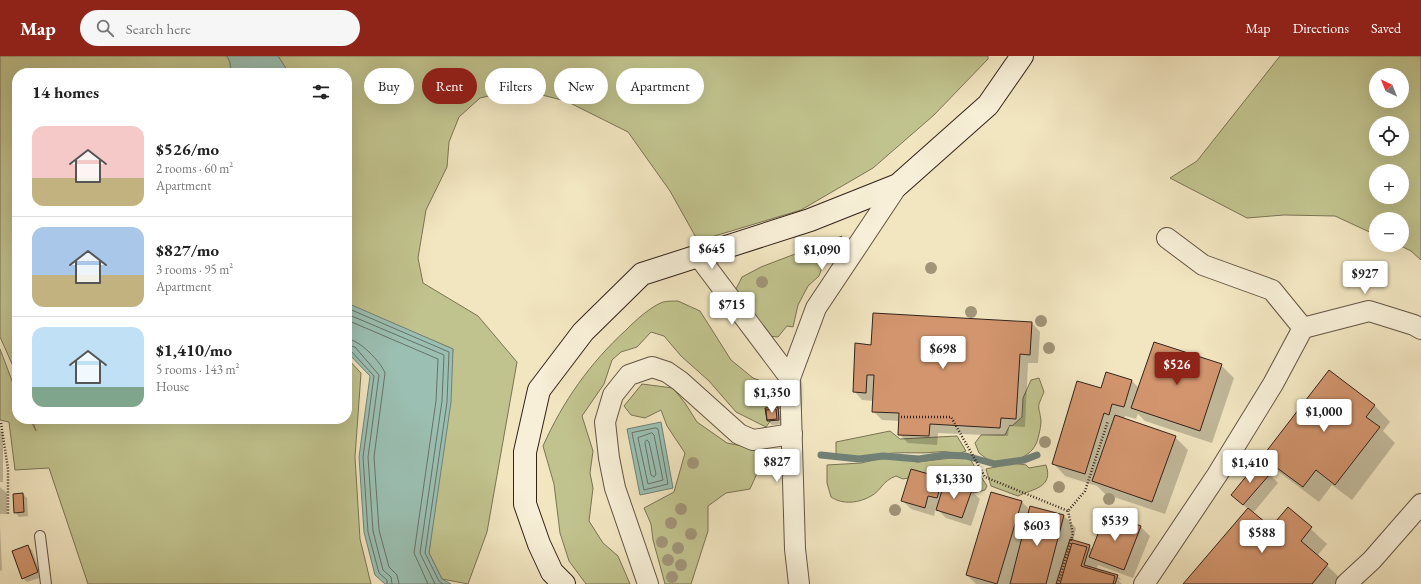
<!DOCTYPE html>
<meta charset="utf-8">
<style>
:root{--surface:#fff;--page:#f6f6f6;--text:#222;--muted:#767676;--line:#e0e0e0;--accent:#8f2418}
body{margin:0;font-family:"EB Garamond",serif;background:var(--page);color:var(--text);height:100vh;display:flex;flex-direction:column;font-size:15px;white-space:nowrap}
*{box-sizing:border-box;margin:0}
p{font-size:13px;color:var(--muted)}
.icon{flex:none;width:22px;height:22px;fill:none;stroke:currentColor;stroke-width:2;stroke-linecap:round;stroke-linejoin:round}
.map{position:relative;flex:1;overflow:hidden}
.drawer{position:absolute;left:12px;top:12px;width:340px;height:356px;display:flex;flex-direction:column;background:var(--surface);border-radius:16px;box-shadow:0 4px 16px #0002}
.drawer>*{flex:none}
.guide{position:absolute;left:364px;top:12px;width:380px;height:36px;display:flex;gap:8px}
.needle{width:26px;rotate:317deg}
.tools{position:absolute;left:1369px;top:12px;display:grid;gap:8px}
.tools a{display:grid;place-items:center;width:40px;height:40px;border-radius:50%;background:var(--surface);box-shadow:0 4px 16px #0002;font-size:20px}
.price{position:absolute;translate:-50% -34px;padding:0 9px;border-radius:4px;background:#fff;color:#222;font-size:13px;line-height:26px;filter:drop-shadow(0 1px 2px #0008)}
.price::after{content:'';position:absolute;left:50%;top:24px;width:12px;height:9px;margin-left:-6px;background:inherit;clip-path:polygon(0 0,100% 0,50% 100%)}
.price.on{background:var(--accent);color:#fff}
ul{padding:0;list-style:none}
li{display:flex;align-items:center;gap:12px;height:100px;padding:0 20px}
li+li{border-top:1px solid var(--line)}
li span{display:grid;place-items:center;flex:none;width:112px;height:80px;border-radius:12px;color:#555}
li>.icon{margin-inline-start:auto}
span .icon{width:48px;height:48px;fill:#fffc;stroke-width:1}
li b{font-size:17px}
h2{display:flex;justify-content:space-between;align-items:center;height:48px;padding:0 20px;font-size:17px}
.pill{padding:0 14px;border-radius:18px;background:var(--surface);box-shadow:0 4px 16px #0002;font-size:14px;line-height:36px}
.pill.on{background:var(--accent);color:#fff}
header{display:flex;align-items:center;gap:24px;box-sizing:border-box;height:56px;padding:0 20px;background:var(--accent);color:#fff}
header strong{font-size:19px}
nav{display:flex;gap:22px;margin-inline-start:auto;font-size:14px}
.search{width:280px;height:36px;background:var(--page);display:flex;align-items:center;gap:10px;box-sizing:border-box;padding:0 14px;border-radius:22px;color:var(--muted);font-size:15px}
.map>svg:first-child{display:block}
</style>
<header>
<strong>Map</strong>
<div class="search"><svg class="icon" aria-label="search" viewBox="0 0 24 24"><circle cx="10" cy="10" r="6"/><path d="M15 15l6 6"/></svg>Search here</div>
<nav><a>Map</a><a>Directions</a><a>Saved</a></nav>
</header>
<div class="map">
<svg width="1421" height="528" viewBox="0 0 1421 528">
<rect width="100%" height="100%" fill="#f2e6c1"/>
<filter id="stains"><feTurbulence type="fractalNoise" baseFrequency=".005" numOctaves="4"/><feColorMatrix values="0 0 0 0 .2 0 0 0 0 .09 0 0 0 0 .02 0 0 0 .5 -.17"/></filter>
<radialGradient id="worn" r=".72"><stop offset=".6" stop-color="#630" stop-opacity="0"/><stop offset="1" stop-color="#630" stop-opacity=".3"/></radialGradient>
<g fill="#c1c38e" stroke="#7a7355" fill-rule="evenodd">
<path d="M0 0H227L230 6 231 17H17V319L0 281Z"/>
<path d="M278 0H988V3L934 59 873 112 801 154 698 185 670 135 628 76 566 45 518 33 480 42 459 61 449 86 447 111 426 154 418 202 423 227 478 260 517 306 487 476 468 528 442 523 429 497 453 293 347 248V17H289Z"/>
<path d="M1280 0H1421V204L1411 195 1399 189H1402V163H1376V179L1335 160 1284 159 1247 162 1170 122 1197 105ZM1376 19H1402V45H1376ZM1376 67H1402V93H1376ZM1376 115H1402V141H1376Z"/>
<path d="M842 180 825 203 819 220 808 230 798 249 793 271 787 270 778 281 768 280 745 254 736 233 742 221 761 211Z"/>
<path d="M678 245 700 255 731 304 753 322 779 332 781 350 766 371 736 356 709 325 681 300 664 280 651 276 637 291 621 296 612 304 604 328 582 360 593 395 590 417 593 432 589 465 603 487 618 500 630 528H586L569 505 560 477 554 428 543 390C563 345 590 307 626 274 636 264 650 251 663 246 668 245 674 245 678 245Z"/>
<path d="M0 293 17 338V363H30L36 375 32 363H347V302L361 317 355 401 360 483 371 528H88L49 412 15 414 9 366 0 364Z"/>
<path d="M1039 322 1044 336C1036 354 1039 348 1041 365 1041 369 1040 374 1039 378 1035 403 1013 406 991 406L979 397 975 387 981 379H1005L1010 369 1012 370 1022 361 1023 342 1031 324Z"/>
<path d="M642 328 673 332 685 347 697 366 727 387 763 394 769 398 759 413 750 433 726 437 708 450V475L691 528H665L653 484 651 468 644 452 674 436 685 397 667 370 661 354 645 362 631 359 624 350Z"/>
<path d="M890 375 900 383 957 380 966 395C953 401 950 394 937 396 922 398 908 396 894 397 877 398 851 405 836 399V386Z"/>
<path d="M960 401 970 403 987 430 985 434 974 437 934 417 903 423 896 420C882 425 881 435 871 440 859 447 843 449 831 441L827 427V409L861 407 883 402H898L917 406Z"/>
<path d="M1013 407 1026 409 1029 412 1046 409C1054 432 1032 433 1018 440L991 430 986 413Z"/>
</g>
<g fill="#9bc0b3" stroke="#718177">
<path d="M227 0H278L289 17H231L230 6Z"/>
<path d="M347 247 453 293 451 346 429 497 442 523 451 528H385L375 519 364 476 359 401 370 320 347 296Z"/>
<path d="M661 366 673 432 640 439 627 373Z"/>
</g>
<g fill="#0003">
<path d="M1032 267 1040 276 1038 307H1028L1025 371 1009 370 1008 380 938 377 937 389 908 387 899 378 900 365 882 364 873 355 874 345 862 344 854 335 872 290Z"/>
<path d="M1221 309 1234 322 1212 387 1145 365 1138 358 1136 363 1125 360 1124 363 1175 381 1188 394 1165 458 1105 438 1097 430 1065 420 1053 407 1102 333 1132 325 1139 332Z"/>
<path d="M1329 315 1375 350 1390 366 1383 375 1395 387 1352 444 1332 429 1319 446 1279 416 1264 401Z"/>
<path d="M777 352 782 357 783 368 772 369 768 365Z"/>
<path d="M0 374 3 377V426H0Z"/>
<path d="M1269 418 1278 427 1253 457 1271 473 1288 452 1327 488 1317 500 1343 525 1341 528H1185L1248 453 1241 447Z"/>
<path d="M943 422 947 427 971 435 980 443 971 470 946 462 936 452 934 460 911 453 903 445Z"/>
<path d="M0 431 7 437V458H0Z"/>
<path d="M991 437 1022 446 1030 454 1064 460 1076 472 1073 485 1089 490 1093 494 1107 458 1141 471 1150 480 1133 522 1098 509 1096 514 1117 520 1122 524 1117 523 1122 528H976L967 519Z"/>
<path d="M23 438 27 442 28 460 19 461 15 456Z"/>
<path d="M0 469 2 514 0 515Z"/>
<path d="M27 490 32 494 42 521 27 526 23 522Z"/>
</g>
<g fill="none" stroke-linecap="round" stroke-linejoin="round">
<g stroke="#677268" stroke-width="1">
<path d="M347 252 449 296 447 346 425 497 439 525 443 528"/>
<path d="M347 258 444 299 442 345 420 497 435 528"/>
<path d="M347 264 438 303 436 345 414 497 428 528"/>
<path d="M347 283C359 283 381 306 385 317L374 401 379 474 389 511 397 519 399 528"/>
<path d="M347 289 355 291 379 319 368 401 373 475 383 514 391 521 392 528"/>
<path d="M347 294 351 295 374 320 363 401 368 476 379 517 387 524V528"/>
<path d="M656 372 658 373 668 428 644 434 632 377Z"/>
<path d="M652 377 654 379 663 424 648 428 638 382Z"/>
<path d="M647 384 649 386 656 418 654 421 651 419 645 387Z"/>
</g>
<path stroke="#718177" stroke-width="7" d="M821 399 859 403 883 400 919 403 945 399 966 400 995 408 1024 404 1037 399"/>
</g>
<g fill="#d2956e" stroke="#33231c">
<path d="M873 257 1032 266 1030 299 1020 298 1016 363 1001 362 1000 372 930 368 929 380 898 379 899 357 872 356 874 319H867L866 337 853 336 855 287 871 289Z"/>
<path d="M1154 286 1222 308 1200 375 1131 352Z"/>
<path d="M1329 314 1375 349 1366 361 1380 371 1335 429 1316 414 1303 431 1262 401Z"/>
<path d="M1106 316 1132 324 1124 351 1112 348 1109 359 1104 357 1085 418 1052 408 1077 325 1101 332Z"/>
<path d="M778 351 779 364 767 365 765 352Z"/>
<path d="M776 353 777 363 767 364 766 354Z"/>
<path d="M1115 359 1176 380 1152 446 1092 425Z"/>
<path d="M1257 407 1270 418 1243 449 1231 439Z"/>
<path d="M911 413 943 422 937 442 928 440 925 452 901 445Z"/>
<path d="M945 425 972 434 962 462 936 454Z"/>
<path d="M991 436 1022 445 997 528 966 519Z"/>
<path d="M23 437 24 456 14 457 13 438Z"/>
<path d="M1030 450 1064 459 1046 528H1010Z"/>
<path d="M1288 451 1312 471 1301 485 1328 508 1312 528H1183L1248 452 1271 471Z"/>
<path d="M1106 457 1141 470 1124 514 1089 501Z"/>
<path d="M1070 483 1090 489 1084 509 1118 519 1115 528H1056Z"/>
<path d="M1072 487 1087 491 1081 510 1115 520 1113 528H1060Z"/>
<path d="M28 489 38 516 22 523 12 495Z"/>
</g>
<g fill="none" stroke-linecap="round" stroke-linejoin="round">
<g stroke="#635445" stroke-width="12">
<path id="lane" d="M40 480 46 528"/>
</g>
<g stroke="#635445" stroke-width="22">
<g id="street">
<path d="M699 201 790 322"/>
<path d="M1303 272 1369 255 1414 269 1421 273"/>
<path d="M648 528 615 432 609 402 605 366 613 339 629 319 652 311 667 316 680 325 739 378 753 384 792 378"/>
<path d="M799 528 795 493 790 322 816 252 898 129"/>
<path d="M1144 528 1217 419 1273 328 1303 272 1272 234 1203 209 1167 182"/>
<path d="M1346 528 1372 504 1421 448"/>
</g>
</g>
<g stroke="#33231c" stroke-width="24">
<path id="secondary" d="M564 528 552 516 539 488 525 448V396L539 334 583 276 642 218 810 164 898 129 988 49 1022 0"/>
</g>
<g stroke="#33231c" stroke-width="2.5" stroke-dasharray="1 2" stroke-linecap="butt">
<path d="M901 361H951L985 421 1068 455 1085 435 1108 365"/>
<path d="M1 367 8 413V459"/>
<path d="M1058 528 1073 478 1068 455"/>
</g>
<use href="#lane" stroke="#f7efd7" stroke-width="10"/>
<use href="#street" stroke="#f7efd7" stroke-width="20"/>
<use href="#secondary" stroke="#f7efd7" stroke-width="22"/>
</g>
<g fill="#a19579">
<circle cx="931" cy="212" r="6"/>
<circle cx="762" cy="226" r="6"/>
<circle cx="971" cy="256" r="6"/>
<circle cx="1041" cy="265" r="6"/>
<circle cx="1049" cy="292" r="6"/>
<circle cx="1045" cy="386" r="6"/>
<circle cx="693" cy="407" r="6"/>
<circle cx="1059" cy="431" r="6"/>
<circle cx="1109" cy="443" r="6"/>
<circle cx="681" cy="453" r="6"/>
<circle cx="895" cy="454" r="6"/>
<circle cx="671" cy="467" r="6"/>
<circle cx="691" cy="478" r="6"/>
<circle cx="662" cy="486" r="6"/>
<circle cx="678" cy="492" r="6"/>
<circle cx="668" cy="504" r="6"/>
<circle cx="681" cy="509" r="6"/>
<circle cx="672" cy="521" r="6"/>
</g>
<rect width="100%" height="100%" filter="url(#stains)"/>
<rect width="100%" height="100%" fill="url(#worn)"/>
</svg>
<div class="tools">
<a><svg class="needle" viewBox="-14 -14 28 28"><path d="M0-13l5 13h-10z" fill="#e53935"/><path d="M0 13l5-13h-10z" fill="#767676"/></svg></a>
<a><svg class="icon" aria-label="locate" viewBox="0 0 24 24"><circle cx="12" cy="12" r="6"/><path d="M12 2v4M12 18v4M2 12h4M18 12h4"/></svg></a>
<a>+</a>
<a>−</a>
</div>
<b class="price" style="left:712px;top:214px">$645</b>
<b class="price" style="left:822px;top:215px">$1,090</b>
<b class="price" style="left:1365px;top:239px">$927</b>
<b class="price" style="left:732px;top:270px">$715</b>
<b class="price" style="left:943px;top:314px">$698</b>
<b class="price on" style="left:1177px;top:330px">$526</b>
<b class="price" style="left:772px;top:358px">$1,350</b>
<b class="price" style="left:1324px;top:377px">$1,000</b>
<b class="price" style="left:777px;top:427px">$827</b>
<b class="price" style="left:1250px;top:428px">$1,410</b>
<b class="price" style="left:954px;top:444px">$1,330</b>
<b class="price" style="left:1115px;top:486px">$539</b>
<b class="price" style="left:1037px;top:491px">$603</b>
<b class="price" style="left:1262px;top:498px">$588</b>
<div class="guide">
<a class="pill">Buy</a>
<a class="pill on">Rent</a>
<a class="pill">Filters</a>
<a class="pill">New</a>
<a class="pill">Apartment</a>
</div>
<section class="drawer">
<h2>14 homes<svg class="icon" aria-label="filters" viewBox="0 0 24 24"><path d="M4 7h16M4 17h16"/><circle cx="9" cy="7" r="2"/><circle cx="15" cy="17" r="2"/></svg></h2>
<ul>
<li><span style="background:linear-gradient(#f6c9c9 65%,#c2b280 0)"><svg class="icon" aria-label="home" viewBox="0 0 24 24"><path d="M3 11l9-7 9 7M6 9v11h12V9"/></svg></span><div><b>$526/mo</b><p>2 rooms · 60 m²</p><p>Apartment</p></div></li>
<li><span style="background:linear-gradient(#a9c7e8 60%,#c2b280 0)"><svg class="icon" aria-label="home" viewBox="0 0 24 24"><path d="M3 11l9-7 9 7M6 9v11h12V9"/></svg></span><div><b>$827/mo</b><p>3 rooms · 95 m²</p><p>Apartment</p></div></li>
<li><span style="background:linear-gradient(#bfe0f5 75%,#7fa58c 0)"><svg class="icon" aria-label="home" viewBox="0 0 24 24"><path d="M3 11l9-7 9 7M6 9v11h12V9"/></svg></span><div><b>$1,410/mo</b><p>5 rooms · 143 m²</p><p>House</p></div></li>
</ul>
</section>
</div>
